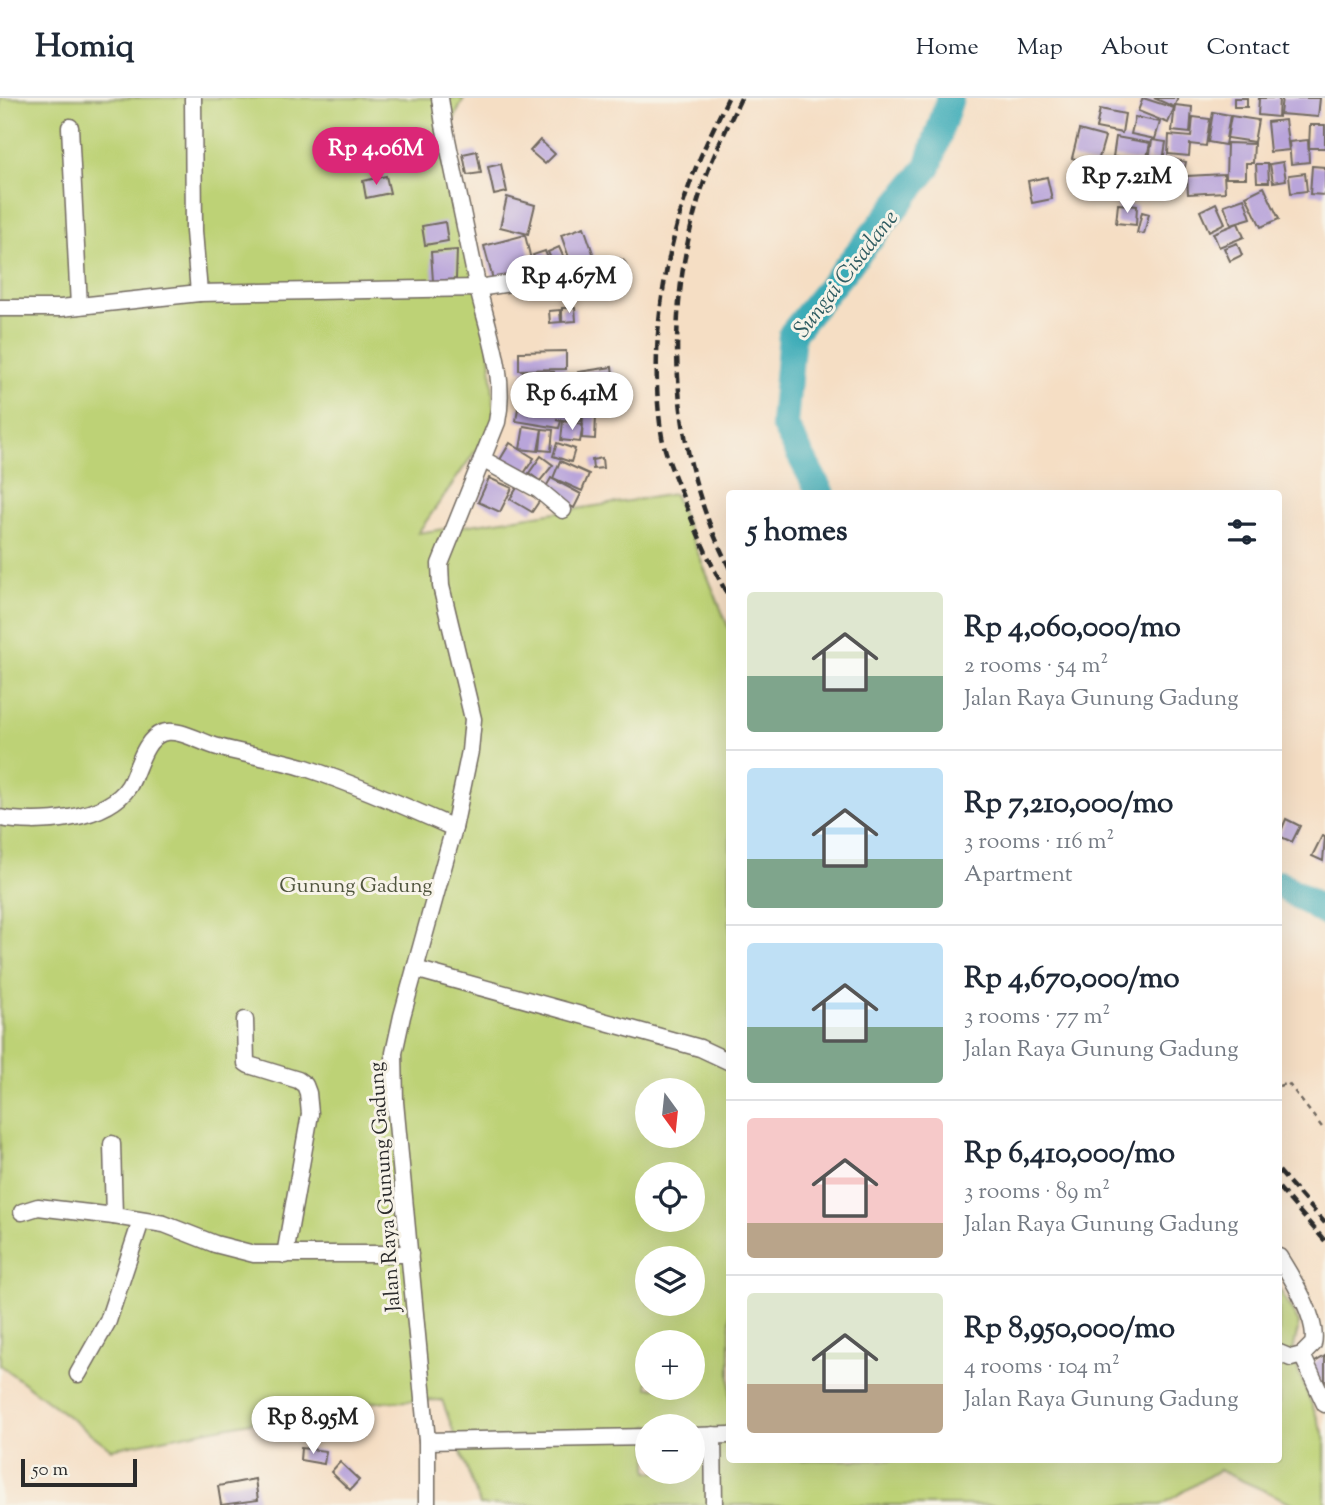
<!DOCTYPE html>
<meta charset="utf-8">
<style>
:root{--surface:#fff;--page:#f2f2f3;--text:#1f2937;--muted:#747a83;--line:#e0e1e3;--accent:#db2777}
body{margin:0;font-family:"Sorts Mill Goudy",serif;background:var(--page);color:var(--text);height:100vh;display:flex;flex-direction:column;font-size:26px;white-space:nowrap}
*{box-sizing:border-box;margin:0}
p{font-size:23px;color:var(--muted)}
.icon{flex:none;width:38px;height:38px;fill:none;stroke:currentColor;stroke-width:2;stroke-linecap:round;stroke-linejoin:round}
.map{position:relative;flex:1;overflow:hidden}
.side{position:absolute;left:726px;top:392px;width:556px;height:973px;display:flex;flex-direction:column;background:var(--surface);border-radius:7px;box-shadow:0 7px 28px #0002}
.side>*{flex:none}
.needle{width:46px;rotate:165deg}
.buttons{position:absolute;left:635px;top:980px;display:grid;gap:14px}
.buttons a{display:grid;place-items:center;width:70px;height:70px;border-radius:50%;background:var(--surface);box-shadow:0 7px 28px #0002;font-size:35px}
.scale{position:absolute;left:21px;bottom:18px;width:116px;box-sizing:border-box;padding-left:7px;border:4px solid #2b2b2b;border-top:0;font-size:19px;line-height:24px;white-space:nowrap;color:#2b2b2b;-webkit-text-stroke:5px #f7f3e8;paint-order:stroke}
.price{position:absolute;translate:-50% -60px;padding:0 16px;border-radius:24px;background:#fff;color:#222;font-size:23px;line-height:46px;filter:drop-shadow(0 2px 4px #0008)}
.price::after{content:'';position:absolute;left:50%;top:42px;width:21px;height:16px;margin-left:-10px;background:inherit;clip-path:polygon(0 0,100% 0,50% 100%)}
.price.active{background:var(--accent);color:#fff}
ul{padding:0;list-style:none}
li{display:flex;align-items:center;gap:21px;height:175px;padding:0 21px}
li+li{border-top:2px solid var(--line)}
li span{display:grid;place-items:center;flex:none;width:196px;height:140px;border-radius:7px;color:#555}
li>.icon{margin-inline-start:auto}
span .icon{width:84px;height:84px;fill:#fffc;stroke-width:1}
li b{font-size:30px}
h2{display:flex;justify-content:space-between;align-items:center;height:84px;padding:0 21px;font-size:30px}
header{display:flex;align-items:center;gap:42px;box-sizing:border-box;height:98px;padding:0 35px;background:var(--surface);border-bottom:2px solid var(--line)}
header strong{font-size:33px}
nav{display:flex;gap:38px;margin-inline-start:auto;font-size:24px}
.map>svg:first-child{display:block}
</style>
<header>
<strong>Homiq</strong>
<nav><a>Home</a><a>Map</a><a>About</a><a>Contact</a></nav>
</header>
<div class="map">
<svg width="1325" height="1407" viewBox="0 0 1325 1407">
<rect width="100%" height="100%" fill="#f7f3e8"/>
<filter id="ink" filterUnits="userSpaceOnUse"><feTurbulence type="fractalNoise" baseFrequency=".0143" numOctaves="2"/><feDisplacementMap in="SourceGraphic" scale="14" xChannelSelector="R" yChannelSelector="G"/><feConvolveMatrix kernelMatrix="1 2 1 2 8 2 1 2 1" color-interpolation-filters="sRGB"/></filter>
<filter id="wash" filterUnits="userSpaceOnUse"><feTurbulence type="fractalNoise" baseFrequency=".00686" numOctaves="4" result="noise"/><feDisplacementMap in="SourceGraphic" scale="28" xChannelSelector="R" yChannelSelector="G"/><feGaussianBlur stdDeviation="1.57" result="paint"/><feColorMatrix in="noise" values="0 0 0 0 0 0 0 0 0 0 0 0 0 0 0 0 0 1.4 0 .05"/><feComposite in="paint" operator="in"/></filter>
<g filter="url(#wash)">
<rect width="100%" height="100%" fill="#f5dec4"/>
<path fill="#bdd276" stroke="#747e50" stroke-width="2" fill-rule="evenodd" d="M0 0H464L448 34 488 224 495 325 418 435 674 396 730 533V1362H1279V1190L1299 1225 1292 1258 1325 1339V1407H1296L1219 1372 1161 1407H480L442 1302 348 1305 111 1351 0 1267ZM648 992H693V1038H648ZM648 1076H693V1122H648ZM648 1160H693V1206H648ZM648 1244H693V1290H648ZM648 1328H693V1374H648Z"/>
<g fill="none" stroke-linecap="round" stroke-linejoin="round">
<g stroke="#3babb7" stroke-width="28">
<path d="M821 396 784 326 792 236 928 69 950 0"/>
<path d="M1279 786 1325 814"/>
</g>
</g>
<g id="blocks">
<g fill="#b9a5da">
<path d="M1143 0 1174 10 1168 25 1138 13Z"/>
<path d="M1154 0H1178L1174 9Z"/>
<rect x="1234" y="0" width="13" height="9"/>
<path d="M1259 0H1279L1278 19 1258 17Z"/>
<path d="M1282 0H1320L1318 19 1280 16Z"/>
<path d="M1175 7 1192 9 1190 35 1172 33Z"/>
<path d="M1100 11 1125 16 1122 35 1096 30Z"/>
<path d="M1213 14 1230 17 1225 47 1208 44Z"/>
<path d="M1231 18 1258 22 1254 44 1227 40Z"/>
<path d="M1135 19 1160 24 1155 41 1131 36Z"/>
<path d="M1193 19 1210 21 1206 48 1190 46 1189 58 1168 56 1169 37 1191 39Z"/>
<path d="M1285 22 1289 52 1270 54 1267 24Z"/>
<path d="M1310 27H1325V50H1309Z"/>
<path d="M1079 32 1105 39 1097 67 1072 60Z"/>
<path d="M1116 39 1150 45 1146 64 1113 59Z"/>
<path d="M540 42 555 56 545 66 530 53Z"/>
<path d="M1152 42 1166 44 1163 63 1149 61Z"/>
<path d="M1308 42 1309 64 1291 66 1289 44Z"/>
<path d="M1227 45 1254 46 1253 65H1246V80H1226Z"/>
<path d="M477 53 481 75 467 77 463 56Z"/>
<path d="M1167 60 1186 64 1179 94 1161 90Z"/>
<path d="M1149 63 1161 64 1160 91 1147 90Z"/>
<path d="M1283 64 1286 82 1273 84 1270 66Z"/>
<path d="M1145 65V93H1128V66Z"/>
<path d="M501 66 507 94 494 97 488 69Z"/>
<path d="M1256 66H1268L1269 84H1257Z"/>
<path d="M1312 68 1325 69V97L1310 96Z"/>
<path d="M1305 75 1307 93 1291 95 1289 77Z"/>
<path d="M1224 76 1225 94 1188 96 1187 78Z"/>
<path d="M386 78 390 95 366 100 363 83Z"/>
<path d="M1047 79 1052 101 1032 105 1028 83Z"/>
<path d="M1264 89 1279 121 1261 129 1246 98Z"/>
<path d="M507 99 535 107 528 136 500 129Z"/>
<path d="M1244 100 1251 120 1231 126 1224 107Z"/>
<path d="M1216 105 1225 125 1209 133 1200 113Z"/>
<path d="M1118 106 1137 108 1136 127 1116 125Z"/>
<path d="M1142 114 1149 116 1144 136 1137 135Z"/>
<path d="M445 124 448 143 425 147 422 128Z"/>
<path d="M1238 125 1244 139 1219 149 1213 135Z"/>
<path d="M584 129 595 161 572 168 561 137Z"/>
<path d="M525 137 534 174 494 185 484 148Z"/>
<path d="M1237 145 1242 157 1230 163 1224 150Z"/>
<path d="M559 149 567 167 556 172 548 154Z"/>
<path d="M457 152 456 181 433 183 431 154Z"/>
<path d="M545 153 552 170 540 175 533 157Z"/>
<path d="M596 175 601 192 580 197 576 180Z"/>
<path d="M562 210H575L576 223 562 224Z"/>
<path d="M560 212 561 224 550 225 549 213Z"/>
<path d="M566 253V271L519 272V254Z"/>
<path d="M612 269 614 282 580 286 578 274Z"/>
<path d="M523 273 554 274V287L522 286Z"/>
<path d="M575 282 579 308 563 310 558 285Z"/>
<path d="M541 288 558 289 557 312 540 311Z"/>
<path d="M523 289 539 290 537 308 521 306Z"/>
<path d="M598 291 600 306 582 309 579 294Z"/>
<path d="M518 310 562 316 563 312 582 313V323L556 322 561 323 559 330 516 323Z"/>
<path d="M583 316 596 317 595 341 582 340Z"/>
<path d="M563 323 583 326 580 344 561 342Z"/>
<path d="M524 328 542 331 538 353 520 351Z"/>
<path d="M542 331 553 332 551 353 540 352Z"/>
<path d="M510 345 534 360 521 380 498 365Z"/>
<path d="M557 345 575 351 571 364 553 358Z"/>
<path d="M541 358 553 367 540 383 529 375Z"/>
<path d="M602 360 603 370 593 371 592 362Z"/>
<path d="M560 363 589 376 582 393 553 380Z"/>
<path d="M489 380 512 390 500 414 478 404Z"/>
<path d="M551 380 581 396 574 410 543 394Z"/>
<path d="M520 385 542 399 532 414 510 401Z"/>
<path d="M1286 721 1300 728 1292 744 1279 738Z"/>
<path d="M1322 738 1325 739 1323 763 1312 758Z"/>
<path d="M1325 1258V1291L1310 1267Z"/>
<path d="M301 1350 326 1353 324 1366 300 1362Z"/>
<path d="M340 1364 359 1382 350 1392 331 1374Z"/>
<path d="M255 1381 258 1402 221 1407 218 1388Z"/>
</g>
</g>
</g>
<g filter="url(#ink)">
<use href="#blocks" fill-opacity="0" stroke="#726a61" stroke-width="2"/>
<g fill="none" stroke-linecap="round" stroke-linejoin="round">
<g stroke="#726a61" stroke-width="19">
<g id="minor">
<path d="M193 0 194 133 199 195"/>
<path d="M70 29 79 208"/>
<path d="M0 210H61L199 195 478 190 618 169"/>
<path d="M482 361 539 392 563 412"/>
<path d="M0 720C37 727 107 723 129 688 138 673 143 642 162 635 178 629 202 645 218 649 247 657 277 661 306 670 357 687 405 708 454 730"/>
<path d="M415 871 700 950 730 964"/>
<path d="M245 922 246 965 249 967 298 982 305 987 308 995 310 1016 285 1157"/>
<path d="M112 1046 114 1118 164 1126 215 1146 254 1156H410"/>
<path d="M22 1114 38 1109 114 1118"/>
<path d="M1279 1159C1292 1180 1319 1222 1313 1246L1302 1257"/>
<path d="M1279 1255 1291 1260 1302 1257 1325 1306"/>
<path d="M78 1276 108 1223 141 1123"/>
<path d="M713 1337 714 1407"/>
<path d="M693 1338 730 1337"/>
<path d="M427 1343 648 1339"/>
<path d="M427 1407V1343L395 1004 394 955 402 918 454 730 470 653 473 621 441 488 440 466 497 324C507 277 487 231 477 186 466 133 455 80 444 27L440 0"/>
</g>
</g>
<path stroke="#726a61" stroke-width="2.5" stroke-dasharray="5 5" stroke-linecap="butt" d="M1279 988 1288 985 1325 1033"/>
<use href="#minor" stroke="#fff" stroke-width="16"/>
<g stroke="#2b2b2b" stroke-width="4.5" stroke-dasharray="10 5" stroke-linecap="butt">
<path d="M728 0C716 25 703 51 693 77 663 159 648 253 662 339 666 358 674 377 681 394 695 431 710 466 730 501"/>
<path d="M730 471C670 355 662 217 701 93 711 61 727 30 741 0"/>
<path d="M1279 1073 1325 1125"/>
<path d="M1279 1090 1325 1143"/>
</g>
</g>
</g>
<g text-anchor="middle" stroke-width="6" stroke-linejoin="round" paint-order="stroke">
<g font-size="21" fill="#50553e" stroke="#f7f3e8">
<text x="356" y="794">Gunung Gadung</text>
</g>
<g font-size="21" fill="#2b2b2b" stroke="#f7f3e8">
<text transform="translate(384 1089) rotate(-94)" y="7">Jalan Raya Gunung Gadung</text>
</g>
<g font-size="23" font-style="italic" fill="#315e63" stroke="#f7f3e8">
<text transform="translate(845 175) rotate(-52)" y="8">Sungai Cisadane</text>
</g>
</g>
</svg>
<div class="buttons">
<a><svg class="needle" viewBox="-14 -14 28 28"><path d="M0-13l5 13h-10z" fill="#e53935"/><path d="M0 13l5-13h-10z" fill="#747a83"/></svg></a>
<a><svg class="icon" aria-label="locate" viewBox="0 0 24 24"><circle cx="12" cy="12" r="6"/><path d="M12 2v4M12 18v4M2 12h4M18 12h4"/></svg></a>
<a><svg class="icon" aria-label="layers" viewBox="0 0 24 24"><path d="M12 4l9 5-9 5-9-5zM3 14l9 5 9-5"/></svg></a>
<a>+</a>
<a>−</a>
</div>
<div class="scale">50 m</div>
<b class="price active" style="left:376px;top:89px">Rp 4.06M</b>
<b class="price" style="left:1127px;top:117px">Rp 7.21M</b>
<b class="price" style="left:569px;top:217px">Rp 4.67M</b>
<b class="price" style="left:572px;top:334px">Rp 6.41M</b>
<b class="price" style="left:313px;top:1358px">Rp 8.95M</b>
<section class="side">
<h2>5 homes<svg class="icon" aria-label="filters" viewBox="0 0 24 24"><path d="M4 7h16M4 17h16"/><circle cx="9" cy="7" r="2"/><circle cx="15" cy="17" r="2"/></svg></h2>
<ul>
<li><span style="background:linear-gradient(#dfe7d0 60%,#7fa58c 0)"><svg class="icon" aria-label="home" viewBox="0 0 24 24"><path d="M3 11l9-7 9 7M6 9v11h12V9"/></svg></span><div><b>Rp 4,060,000/mo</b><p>2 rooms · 54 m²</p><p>Jalan Raya Gunung Gadung</p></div></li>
<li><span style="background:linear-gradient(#bfe0f5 65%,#7fa58c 0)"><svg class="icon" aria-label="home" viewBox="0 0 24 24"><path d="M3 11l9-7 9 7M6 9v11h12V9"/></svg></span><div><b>Rp 7,210,000/mo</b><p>3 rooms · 116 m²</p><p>Apartment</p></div></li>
<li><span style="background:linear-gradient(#bfe0f5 60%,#7fa58c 0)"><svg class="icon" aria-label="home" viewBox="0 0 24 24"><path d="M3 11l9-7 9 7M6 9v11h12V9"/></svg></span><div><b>Rp 4,670,000/mo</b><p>3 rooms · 77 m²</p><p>Jalan Raya Gunung Gadung</p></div></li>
<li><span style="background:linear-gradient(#f6c9c9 75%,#b9a48a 0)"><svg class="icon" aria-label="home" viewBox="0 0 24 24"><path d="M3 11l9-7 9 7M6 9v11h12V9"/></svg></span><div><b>Rp 6,410,000/mo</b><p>3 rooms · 89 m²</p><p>Jalan Raya Gunung Gadung</p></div></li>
<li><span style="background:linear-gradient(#dfe7d0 65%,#b9a48a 0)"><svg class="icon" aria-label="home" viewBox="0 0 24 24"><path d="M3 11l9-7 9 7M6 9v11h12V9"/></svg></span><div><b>Rp 8,950,000/mo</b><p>4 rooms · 104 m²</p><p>Jalan Raya Gunung Gadung</p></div></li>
</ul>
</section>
</div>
